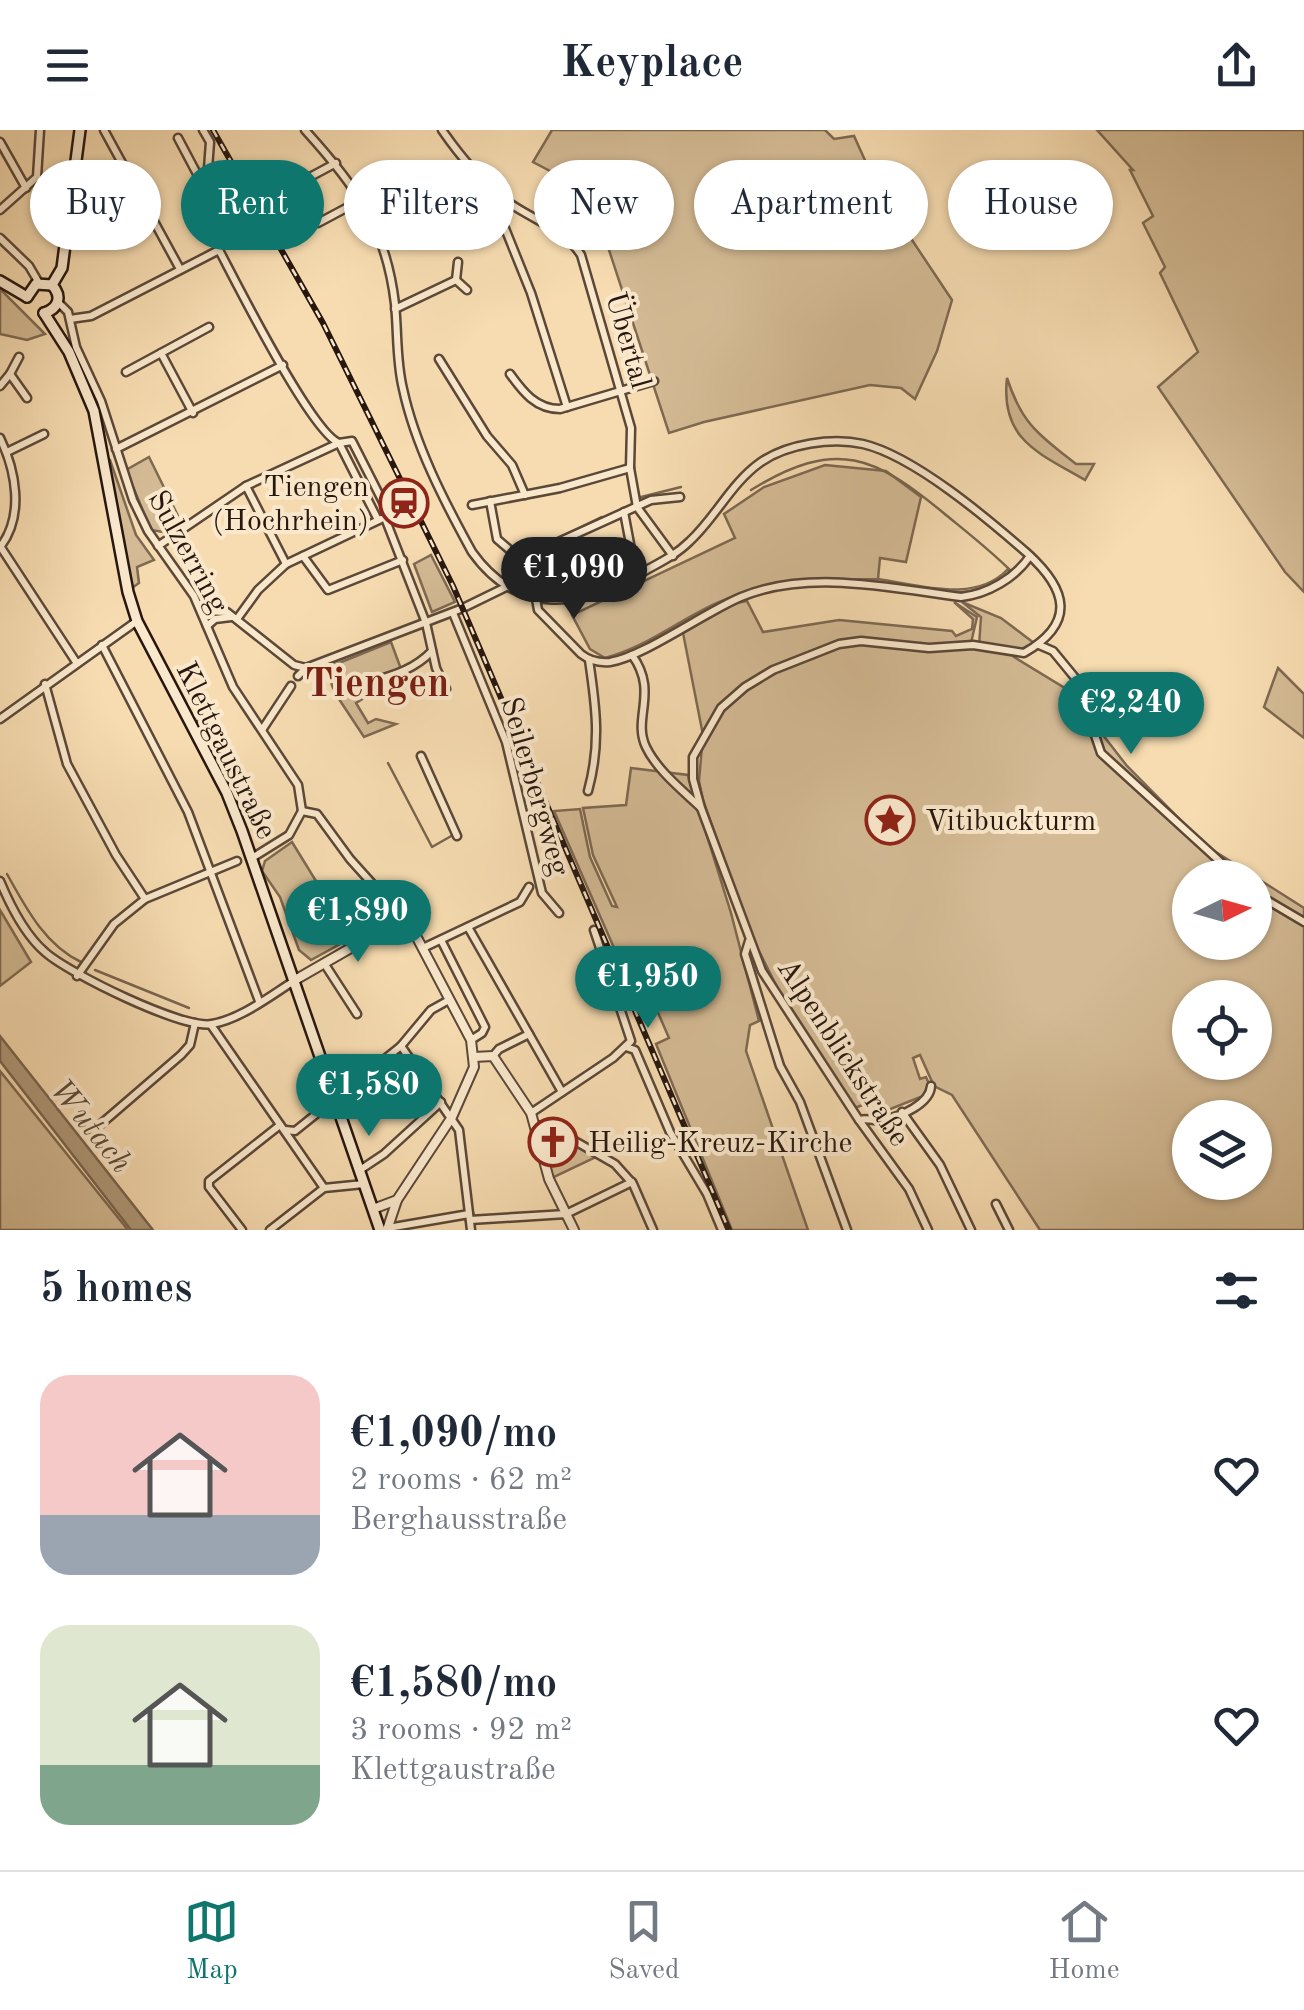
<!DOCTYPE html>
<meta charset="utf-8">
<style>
:root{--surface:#fff;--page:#f2f2f3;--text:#1f2937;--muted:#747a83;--line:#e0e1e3;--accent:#0f766e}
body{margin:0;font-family:"Old Standard TT",serif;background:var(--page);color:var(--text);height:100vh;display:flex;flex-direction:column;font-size:38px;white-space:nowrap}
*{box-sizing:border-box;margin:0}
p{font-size:32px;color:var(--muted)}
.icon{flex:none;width:55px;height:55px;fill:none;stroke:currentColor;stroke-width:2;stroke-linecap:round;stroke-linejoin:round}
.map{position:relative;height:1100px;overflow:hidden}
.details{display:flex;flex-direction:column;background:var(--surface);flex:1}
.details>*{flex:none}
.top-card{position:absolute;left:30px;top:30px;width:1245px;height:90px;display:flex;gap:20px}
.needle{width:65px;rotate:85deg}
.controls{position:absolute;left:1172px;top:730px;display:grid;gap:20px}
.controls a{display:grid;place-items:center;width:100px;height:100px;border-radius:50%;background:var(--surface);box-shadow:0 2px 8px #0004;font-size:50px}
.price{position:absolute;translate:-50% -85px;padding:0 22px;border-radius:35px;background:var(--accent);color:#fff;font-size:32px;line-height:65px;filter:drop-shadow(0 2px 5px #0008)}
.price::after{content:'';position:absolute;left:50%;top:60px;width:30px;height:22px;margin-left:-15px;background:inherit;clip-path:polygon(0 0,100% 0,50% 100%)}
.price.selected{background:#222;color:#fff}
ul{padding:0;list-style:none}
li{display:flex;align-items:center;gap:30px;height:250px;padding:0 40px}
li span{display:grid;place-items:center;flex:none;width:280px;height:200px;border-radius:30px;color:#555}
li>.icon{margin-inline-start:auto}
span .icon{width:120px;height:120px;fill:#fffc;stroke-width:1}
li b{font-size:42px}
h2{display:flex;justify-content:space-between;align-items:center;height:120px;padding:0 40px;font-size:42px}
.tag{padding:0 35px;border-radius:45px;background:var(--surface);box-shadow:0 2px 8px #0004;font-size:35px;line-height:90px}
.tag.selected{background:var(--accent);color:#fff}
header{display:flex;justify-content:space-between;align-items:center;height:130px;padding:0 40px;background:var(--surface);font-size:45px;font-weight:600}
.menu{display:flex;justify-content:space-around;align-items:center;height:140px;border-top:2px solid var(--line);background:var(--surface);font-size:28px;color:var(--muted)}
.menu a{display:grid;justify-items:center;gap:5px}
.menu .selected{color:var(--accent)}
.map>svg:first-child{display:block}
</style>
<header><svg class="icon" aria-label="menu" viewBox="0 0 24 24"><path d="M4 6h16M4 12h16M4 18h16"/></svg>Keyplace<svg class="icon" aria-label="share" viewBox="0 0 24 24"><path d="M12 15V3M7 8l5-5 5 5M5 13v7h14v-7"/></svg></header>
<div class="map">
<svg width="1304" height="1100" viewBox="0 0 1304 1100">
<rect width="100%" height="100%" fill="#f7dcb1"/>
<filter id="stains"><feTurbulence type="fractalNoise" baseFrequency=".002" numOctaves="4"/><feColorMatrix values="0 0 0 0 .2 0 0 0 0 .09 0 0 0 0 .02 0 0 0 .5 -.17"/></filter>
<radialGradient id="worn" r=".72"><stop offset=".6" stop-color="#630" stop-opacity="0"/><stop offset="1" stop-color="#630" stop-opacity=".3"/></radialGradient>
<g fill="#d4bb95" stroke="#7e6952" stroke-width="2.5" fill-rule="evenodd">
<path d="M552 0H825L834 9 854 6 878 59 952 170 937 221 915 269 901 258 870 255 704 292 669 303 590 62 533 32Z"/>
<path d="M1097 0H1304V462L1285 442 1158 257 1198 222 1160 143 1165 137 1143 93 1153 86 1130 40H1133Z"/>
<path d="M0 159 45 204 27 210 0 204Z"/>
<path d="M1007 248C1022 294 1038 304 1076 334H1094L1085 350C1039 323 1000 310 1007 248Z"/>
<path d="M149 327 181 392 163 402 151 400 126 340Z"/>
<path d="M106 330H110L136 405 154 430 137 437 139 453 132 458Z"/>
<path d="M825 335 886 341 921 367 906 432 880 428 878 449C920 455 975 474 1008 439L1010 444C968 475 926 460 877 453V449C821 449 769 449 717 473 679 490 647 517 605 528L590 519 572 485 735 408 724 384 764 357Z"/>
<path d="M431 425 455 472 432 482 414 434Z"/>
<path d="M747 471 763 502 839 490 952 501 956 506 972 499 973 489 954 472 977 487 971 513 979 516 981 487 962 472 1001 488 1034 513 1019 520 1014 527 1068 560 1127 636 1205 715 1304 778V1100H1040L952 965 934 956 920 925 913 928 920 949 926 947 929 954 923 966 873 986 866 974 854 978 784 871 750 803 703 670 699 651 703 605 683 503 736 473ZM1190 748H1255V812H1190ZM1190 868H1255V932H1190ZM1190 988H1255V1052H1190Z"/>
<path d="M391 512 401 539 333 558 328 544 329 537Z"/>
<path d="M1278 538 1304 564V608L1264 577Z"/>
<path d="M372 555 379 559 356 573 368 593 376 589 396 594 364 607 335 563Z"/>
<path d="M631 638 688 645 731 783 759 891 750 895 746 921 808 1100H732L656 914 669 908 639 839 634 843 633 851 629 852 554 681 580 679 590 727 612 776 617 777 593 725 583 678 626 675Z"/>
<path d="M292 712 351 808 311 830 299 820 280 767 262 741 265 731Z"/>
<path d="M0 780 31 832 0 856Z"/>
<path d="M0 941 120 1090 128 1100H0Z"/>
<path d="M549 998 590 1020 594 1028 552 1048 543 1001Z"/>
</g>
<path fill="#b0997a" stroke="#79654f" stroke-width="2.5" d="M0 906 153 1100H131L0 931Z"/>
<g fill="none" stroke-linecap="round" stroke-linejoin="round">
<g stroke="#79654f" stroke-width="2.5">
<path d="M751 360C837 307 875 326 946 385 968 403 991 421 1011 441"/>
<path d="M641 367 681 357"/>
<path d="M542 416 602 387"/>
<path d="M513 443 537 427"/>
<path d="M198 591 231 629"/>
<path d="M388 633 432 717 453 705"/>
<path d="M7 744C26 778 45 815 81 832"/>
<path d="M95 840 189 878"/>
</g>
<g stroke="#5b4838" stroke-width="11">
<g id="minor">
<path d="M104 0 180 139"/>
<path d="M203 0 210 12 208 39 225 69 202 82 219 114V120C237 154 311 302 339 313L378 390"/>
<path d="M305 0C356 56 386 97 395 174 398 203 396 230 403 259 415 315 444 371 472 422 517 485 577 478 639 444 657 434 675 426 690 411 716 387 731 353 761 332 787 314 832 307 863 314 914 326 988 389 1027 423 1068 460 1076 493 1024 523L973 515 929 518 861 511 839 514 773 540 745 557 721 578 693 627V649L701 678 762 841 859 990 909 1059 928 1100"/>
<path d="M442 0C460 26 480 50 505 70 530 89 564 98 581 125L631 298 630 338 637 377 673 426"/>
<path d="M178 8 214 76"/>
<path d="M0 12 26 58"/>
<path d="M336 33 295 55V62L313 91 318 93 363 69"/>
<path d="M0 80 37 47 40 0"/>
<path d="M500 86 531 163 567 277"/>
<path d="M0 108 29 136 39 153"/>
<path d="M456 150 458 132"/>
<path d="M58 172 68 182 76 217 101 271 133 370 148 401 194 466 233 557 298 655 302 681 289 705 252 728"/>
<path d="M395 179 456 150 467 160"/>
<path d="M70 189 91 186 219 120"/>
<path d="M161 223 193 283"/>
<path d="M439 229 487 306 512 335 525 365"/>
<path d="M126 242 209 197"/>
<path d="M10 244 19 227"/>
<path d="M510 244C523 262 536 279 560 279L654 251"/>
<path d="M0 256 10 244 27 268"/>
<path d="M0 308C16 341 24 385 1 416"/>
<path d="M116 319 283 235"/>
<path d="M7 322 44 304"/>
<path d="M246 356 286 434"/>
<path d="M490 371 497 409 511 421 521 425 532 424 651 370 680 367"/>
<path d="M472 375 560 358 630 338"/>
<path d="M0 416 76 532"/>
<path d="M158 416 246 356 339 313 352 311 385 376V388L426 493 436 538 446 559"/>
<path d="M546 418 552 454 558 458 603 449 634 435 624 382"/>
<path d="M303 426 328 460 403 430"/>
<path d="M536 469 538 480 581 524C590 531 599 533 610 532 643 527 705 482 741 467 808 439 892 458 961 467 988 464 1015 448 1030 426"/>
<path d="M201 481 227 482 294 535 306 538"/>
<path d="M453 483 506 612 542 763 559 783"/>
<path d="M237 489 258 460 286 434 381 389"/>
<path d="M207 496 215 489 231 487"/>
<path d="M102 515 188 682 259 871"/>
<path d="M1039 515 1053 521 1076 549 1101 623 1238 748"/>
<path d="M632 525C659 562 632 588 646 617 657 640 682 660 700 677"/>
<path d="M306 538 463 478 506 457"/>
<path d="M298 546 306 538"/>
<path d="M371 552C394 545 415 539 432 521"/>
<path d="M45 554 67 634 116 725 145 769"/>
<path d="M0 589 137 491"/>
<path d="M262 600 291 556"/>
<path d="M421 626 457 706"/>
<path d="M588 661C601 614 596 577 589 530"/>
<path d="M302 681 317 684 350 729 403 788"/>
<path d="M0 751C10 775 24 804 45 822 68 843 184 900 212 894 241 889 270 866 294 851"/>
<path d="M1255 763 1304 792"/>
<path d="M468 797 562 962"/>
<path d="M441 810 485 897 482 903 471 910"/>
<path d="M749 811 745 824 780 936 800 972 847 1100"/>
<path d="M423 818 520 772 529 757"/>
<path d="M324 833 357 884"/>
<path d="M77 846 114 794 145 769 237 731"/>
<path d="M211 895 324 1058"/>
<path d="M401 916 459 1000 471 1100"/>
<path d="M626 917 635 920 670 1002 707 1064 722 1100"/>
<path d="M493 926 499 919 529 904"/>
<path d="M902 982 940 1035 971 1100"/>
<path d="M531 983 613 928 631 911 594 800"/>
<path d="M859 990C869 987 874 992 884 990 901 986 930 974 931 956"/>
<path d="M536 996 547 995 615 1034 633 1054 653 1100"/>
<path d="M94 1000 181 925 190 915 195 893"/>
<path d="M285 1000 295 1001 401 916 431 880 449 870"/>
<path d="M360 1040 384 1024 441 972"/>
<path d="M996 1074 1009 1100"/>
<path d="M470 1090 566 1084 632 1052"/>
<path d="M388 1098 469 1084"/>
<path d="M242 1100 209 1057V1051L280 995"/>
<path d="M270 1100 324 1058 364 1054"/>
</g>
</g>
<g stroke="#5b4838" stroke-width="12">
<g id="tertiary">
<path d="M295 850 403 788 414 802 471 910 474 937 452 987 397 1070 373 1079"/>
<path d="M474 927 493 926 531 983 549 1049 574 1100"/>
<path d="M387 1100 397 1070"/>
</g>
</g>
<g stroke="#27170f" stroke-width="14">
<g id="secondary">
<path d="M0 151 27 167"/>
<path d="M52 155 62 138 80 0"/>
<path d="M27 167 36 154 52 155"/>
<path d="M44 183 69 222 94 281 128 462 137 491 227 663 242 701 380 1100"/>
<path d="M44 183C58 179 63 167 52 155"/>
</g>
</g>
<use href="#minor" stroke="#fae8cc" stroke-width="6"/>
<use href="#tertiary" stroke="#fae8cc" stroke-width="8"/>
<use href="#secondary" stroke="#fae8cc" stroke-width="9"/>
<g stroke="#27170f" stroke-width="6">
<path id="rail" d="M213 0 323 193 453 456 729 1100"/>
</g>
<use href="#rail" stroke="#fae8cc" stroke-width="2.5" stroke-dasharray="8" stroke-linecap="butt"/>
</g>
<defs>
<g id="station-ring" transform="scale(2.5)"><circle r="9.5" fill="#fae8cc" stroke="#8f2418" stroke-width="1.5"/><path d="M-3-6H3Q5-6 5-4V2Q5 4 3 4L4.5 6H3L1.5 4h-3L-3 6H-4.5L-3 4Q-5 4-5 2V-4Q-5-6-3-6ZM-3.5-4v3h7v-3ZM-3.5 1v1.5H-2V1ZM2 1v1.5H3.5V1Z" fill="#8f2418"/></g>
<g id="sight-ring" transform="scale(2.5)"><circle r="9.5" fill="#fae8cc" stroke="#8f2418" stroke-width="1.5"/><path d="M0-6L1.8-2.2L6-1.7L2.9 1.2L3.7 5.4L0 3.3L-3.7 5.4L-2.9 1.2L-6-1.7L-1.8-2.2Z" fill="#8f2418"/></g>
<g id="church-ring" transform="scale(2.5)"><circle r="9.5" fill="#fae8cc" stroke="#8f2418" stroke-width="1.5"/><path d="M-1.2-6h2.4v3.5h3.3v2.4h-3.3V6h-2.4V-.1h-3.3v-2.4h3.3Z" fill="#8f2418"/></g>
</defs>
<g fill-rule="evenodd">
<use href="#station-ring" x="404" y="373"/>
<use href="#sight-ring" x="890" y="690"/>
<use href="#church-ring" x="553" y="1012"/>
</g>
<g text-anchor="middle" stroke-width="8" stroke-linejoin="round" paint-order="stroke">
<g font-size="30" fill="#27170f" stroke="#fae8cc">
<text transform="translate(629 210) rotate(74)" y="10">Übertal</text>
<text transform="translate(189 421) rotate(61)" y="10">Sulzerring</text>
<text transform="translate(227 620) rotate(64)" y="10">Klettgaustraße</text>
<text transform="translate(536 656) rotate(74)" y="10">Seilerbergweg</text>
<text transform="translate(844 922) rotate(57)" y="10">Alpenblickstraße</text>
</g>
<g font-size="30" fill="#27170f" stroke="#fae8cc" text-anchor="start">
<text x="369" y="366" text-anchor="end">Tiengen<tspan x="369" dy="34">(Hochrhein)</tspan></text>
<text x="925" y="700">Vitibuckturm</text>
<text x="588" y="1022">Heilig-Kreuz-Kirche</text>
</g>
<g font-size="32" font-style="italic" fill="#5e4b3a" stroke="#fae8cc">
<text transform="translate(92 995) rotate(51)" y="11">Wutach</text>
</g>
<g font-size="40" font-weight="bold" fill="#7a1f14" stroke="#fae8cc">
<text x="377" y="566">Tiengen</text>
</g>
</g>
<rect width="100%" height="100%" filter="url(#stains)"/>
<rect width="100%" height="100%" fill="url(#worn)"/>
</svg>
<div class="controls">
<a><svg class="needle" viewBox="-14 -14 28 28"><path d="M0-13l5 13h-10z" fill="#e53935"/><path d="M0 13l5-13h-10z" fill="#747a83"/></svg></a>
<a><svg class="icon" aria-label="locate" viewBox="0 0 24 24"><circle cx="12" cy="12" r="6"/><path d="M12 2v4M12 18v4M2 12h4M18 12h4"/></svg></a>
<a><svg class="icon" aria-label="layers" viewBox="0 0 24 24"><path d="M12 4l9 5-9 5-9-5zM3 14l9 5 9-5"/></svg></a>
</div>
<b class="price selected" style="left:574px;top:492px">€1,090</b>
<b class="price" style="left:1131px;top:627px">€2,240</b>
<b class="price" style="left:358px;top:835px">€1,890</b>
<b class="price" style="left:648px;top:901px">€1,950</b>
<b class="price" style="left:369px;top:1009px">€1,580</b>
<div class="top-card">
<a class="tag">Buy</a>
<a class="tag selected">Rent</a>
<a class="tag">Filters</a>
<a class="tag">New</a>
<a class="tag">Apartment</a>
<a class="tag">House</a>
</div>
</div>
<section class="details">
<h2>5 homes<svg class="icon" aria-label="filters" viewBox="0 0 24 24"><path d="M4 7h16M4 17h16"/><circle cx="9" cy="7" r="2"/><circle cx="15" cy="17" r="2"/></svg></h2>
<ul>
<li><span style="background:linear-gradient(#f6c9c9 70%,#9aa5b1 0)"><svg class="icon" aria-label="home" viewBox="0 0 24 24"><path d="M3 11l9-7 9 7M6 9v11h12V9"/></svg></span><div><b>€1,090/mo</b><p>2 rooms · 62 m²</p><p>Berghausstraße</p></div><svg class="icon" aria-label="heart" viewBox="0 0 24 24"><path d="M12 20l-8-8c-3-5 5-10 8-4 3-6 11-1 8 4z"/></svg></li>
<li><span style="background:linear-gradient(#dfe7d0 70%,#7fa58c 0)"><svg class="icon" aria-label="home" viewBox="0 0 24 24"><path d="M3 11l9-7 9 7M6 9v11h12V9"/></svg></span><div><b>€1,580/mo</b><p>3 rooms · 92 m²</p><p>Klettgaustraße</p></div><svg class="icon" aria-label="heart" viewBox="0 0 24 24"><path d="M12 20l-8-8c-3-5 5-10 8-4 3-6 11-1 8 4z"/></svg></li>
</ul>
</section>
<nav class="menu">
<a class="selected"><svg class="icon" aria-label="map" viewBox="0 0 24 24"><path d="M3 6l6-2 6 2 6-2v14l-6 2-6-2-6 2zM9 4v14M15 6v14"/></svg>Map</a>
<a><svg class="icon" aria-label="saved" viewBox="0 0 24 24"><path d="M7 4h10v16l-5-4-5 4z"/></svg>Saved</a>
<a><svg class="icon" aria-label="home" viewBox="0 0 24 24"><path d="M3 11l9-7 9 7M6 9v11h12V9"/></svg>Home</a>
</nav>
